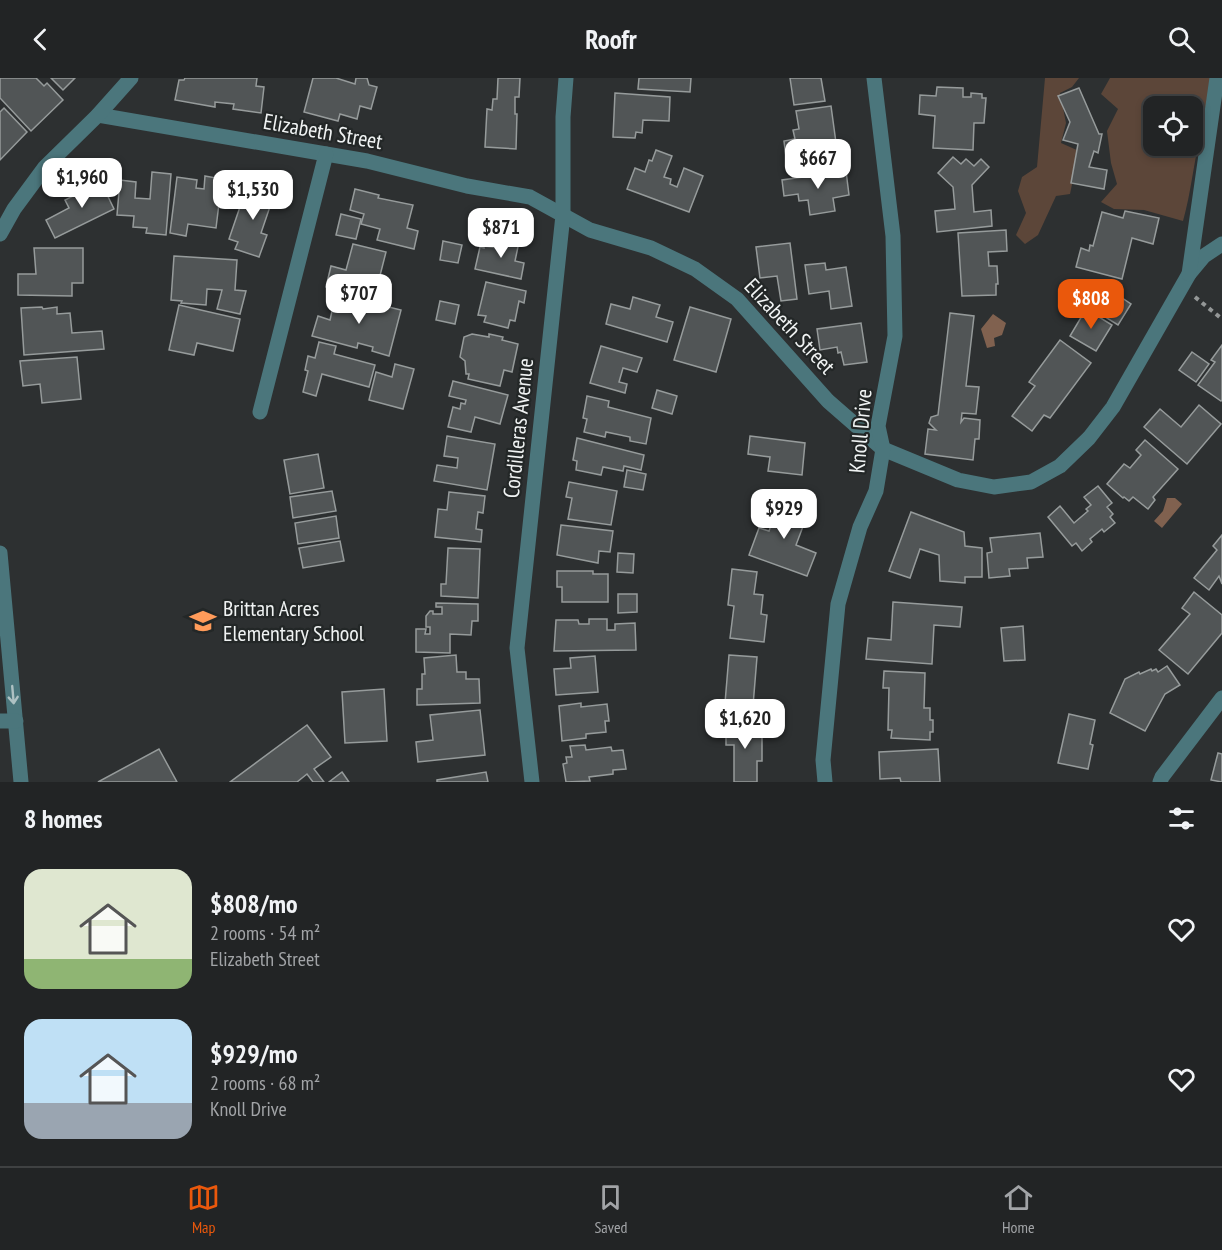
<!DOCTYPE html>
<meta charset="utf-8">
<style>
:root{--surface:#222425;--page:#2a2c2d;--text:#f1f3f6;--muted:#a2a4a7;--line:#3f4142;--accent:#ea580c}
body{margin:0;font-family:"PT Sans Narrow",sans-serif;background:var(--page);color:var(--text);height:100vh;display:flex;flex-direction:column;font-size:22px;white-space:nowrap}
*{box-sizing:border-box;margin:0}
p{font-size:20px;color:var(--muted)}
.icon{flex:none;width:33px;height:33px;fill:none;stroke:currentColor;stroke-width:2;stroke-linecap:round;stroke-linejoin:round}
.map{position:relative;height:704px;overflow:hidden}
.details{display:flex;flex-direction:column;background:var(--surface);flex:1}
.details>*{flex:none}
.buttons{position:absolute;left:1143px;top:18px;display:grid;gap:12px}
.buttons a{display:grid;place-items:center;width:60px;height:60px;border-radius:12px;background:var(--surface);box-shadow:0 3px 9px #0003,0 0 0 2px var(--line);font-size:30px}
.price{position:absolute;translate:-50% -51px;padding:0 14px;border-radius:12px;background:#fff;color:#222;font-size:20px;line-height:39px;filter:drop-shadow(0 2px 3px #0008)}
.price::after{content:'';position:absolute;left:50%;top:36px;width:18px;height:14px;margin-left:-9px;background:inherit;clip-path:polygon(0 0,100% 0,50% 100%)}
.price.on{background:var(--accent);color:#fff}
ul{padding:0;list-style:none}
li{display:flex;align-items:center;gap:18px;height:150px;padding:0 24px}
li span{display:grid;place-items:center;flex:none;width:168px;height:120px;border-radius:18px;color:#555}
li>.icon{margin-inline-start:auto}
span .icon{width:72px;height:72px;fill:#fffc;stroke-width:1}
li b{font-size:26px}
h2{display:flex;justify-content:space-between;align-items:center;height:72px;padding:0 24px;font-size:26px}
header{display:flex;justify-content:space-between;align-items:center;height:78px;padding:0 24px;background:var(--surface);font-size:27px;font-weight:700}
.tabs{display:flex;justify-content:space-around;align-items:center;height:84px;border-top:2px solid var(--line);background:var(--surface);font-size:16px;color:var(--muted)}
.tabs a{display:grid;justify-items:center;gap:3px}
.tabs .on{color:var(--accent)}
.map>svg:first-child{display:block}
</style>
<header><svg class="icon" aria-label="back" viewBox="0 0 24 24"><path d="M15 5l-7 7 7 7"/></svg>Roofr<svg class="icon" aria-label="search" viewBox="0 0 24 24"><circle cx="10" cy="10" r="6"/><path d="M15 15l6 6"/></svg></header>
<div class="map">
<svg width="1222" height="704" viewBox="0 0 1222 704">
<rect width="100%" height="100%" fill="#2d3031"/>
<g fill="#5c4639" fill-rule="evenodd">
<path d="M1045 0H1079L1072 9 1060 15 1066 45 1061 65 1079 73 1070 116 1056 118 1038 157 1025 166 1016 157 1026 135 1018 113 1022 99 1037 89Z"/>
<path d="M1110 0H1222C1222 23 1205 39 1200 60 1193 88 1191 115 1183 143L1144 132 1114 131 1101 124 1117 106 1111 85 1107 53 1118 31 1101 16ZM1154 28H1192V68H1154Z"/>
</g>
<g fill="#80614f">
<path d="M993 236 1006 245 1002 257 994 260 995 268 987 270 981 251Z"/>
<path d="M1167 420H1175L1182 426 1162 450 1154 443 1163 433Z"/>
</g>
<g fill="#515556" stroke="#969b9b" stroke-width="1.5">
<path d="M0 0H36L44 8 47 5 63 22 31 53 0 20Z"/>
<path d="M51 0H75L63 12Z"/>
<path d="M185 0H257L256 8 264 9 261 35 233 31 234 26 215 24V29L175 22 179 2H184Z"/>
<path d="M313 0H336L355 6 356 0H367L369 7 377 9 371 31 360 28 357 41 340 36 338 43 304 34Z"/>
<path d="M498 0H520L519 19H515V36H517L516 71 485 69 487 31 492 32 493 21H497Z"/>
<path d="M639 0H691L690 14 638 11Z"/>
<path d="M790 0H821L825 23 794 27Z"/>
<path d="M937 9 963 10V19H971V15L982 16V20H986L984 45H974L973 72 933 70 935 38 919 36 920 17 936 18Z"/>
<path d="M1079 10 1099 56H1102L1098 75 1094 73 1089 89 1107 92 1104 111 1071 105 1078 66 1063 62 1070 44 1058 18Z"/>
<path d="M615 15 670 19 669 43 643 42 642 55 636 54 635 60 613 59Z"/>
<path d="M831 28 837 72 786 79 784 63 795 61 793 52 799 51 796 33Z"/>
<path d="M4 30 27 54 0 82V34Z"/>
<path d="M656 72 672 78 664 99 671 101 670 106 677 109 684 90 703 98 689 134 627 111 635 90 645 94 649 82 652 83Z"/>
<path d="M953 79 961 86 966 81 974 88 981 81 989 89 972 107 974 134 991 132 992 148 937 154 935 133 955 131 953 109 938 95Z"/>
<path d="M846 93 849 117 833 120 835 133 810 137 808 122 799 123 798 116 784 118 782 102Z"/>
<path d="M152 94 171 96 166 157 146 155 147 150 133 149 134 138 117 137 120 102 136 104 135 120 150 121Z"/>
<path d="M205 98 222 101 216 150 188 146 186 158 170 155 177 99 197 102 196 110 204 111Z"/>
<path d="M99 100 114 131 55 160 46 142 69 130 65 122 89 110 86 106Z"/>
<path d="M256 104 276 111 261 155 267 157 259 179 235 171 238 164 229 161 242 123 249 125Z"/>
<path d="M355 111 379 117 378 120 413 127 407 150 418 153 414 171 377 162 380 151 361 146 364 136 350 132Z"/>
<path d="M1125 133 1159 140 1153 166 1132 160 1122 201 1076 189 1081 170 1089 173 1090 167 1093 168 1102 134 1123 140Z"/>
<path d="M341 136 361 141 356 161 336 157Z"/>
<path d="M1006 152 1007 173 988 174 989 188H997L998 206H996V217L962 218 958 155Z"/>
<path d="M499 160 519 164 515 183 524 185 521 201 475 191 480 169 484 170V168L497 170Z"/>
<path d="M443 163 462 167 458 185 440 182Z"/>
<path d="M790 165 797 221 781 223 777 198 760 200 756 169Z"/>
<path d="M353 166 386 174 374 221 326 209 331 188 346 192Z"/>
<path d="M34 170H83V205H72V218L18 217V196H36Z"/>
<path d="M174 178 237 182 235 212 246 213 240 236 217 231 222 212 207 211 206 227 181 225 182 223 171 222Z"/>
<path d="M825 185 826 192 846 189 852 228 831 231 829 213 809 216 805 187Z"/>
<path d="M486 204 526 213 524 225 519 223 515 243 510 242 508 250 484 244 486 238 478 237Z"/>
<path d="M1088 205 1112 222 1113 220 1111 219 1113 214 1131 226 1118 247 1078 222Z"/>
<path d="M336 216 401 232 389 278 372 273 373 269 358 265 357 270 312 258 318 238 330 242Z"/>
<path d="M633 219 660 227 656 239 673 244 667 264 606 246 611 226 630 231Z"/>
<path d="M440 223 459 227 455 246 436 242Z"/>
<path d="M179 227 240 241 233 273 197 265 194 277 169 272Z"/>
<path d="M42 229 43 231 57 229V236L70 235 72 255 102 253 104 271 24 277 21 230Z"/>
<path d="M690 229 731 241 716 294 674 282Z"/>
<path d="M1086 231 1112 247 1096 273 1070 258Z"/>
<path d="M950 235 974 238 966 308 979 309 976 336 962 335 961 344 964 340 980 342 979 361H975L973 382 925 376 928 351 936 352 929 345 931 339 938 337Z"/>
<path d="M861 245 867 284 844 287 841 274 838 275 837 269 820 272 817 251Z"/>
<path d="M472 256 489 259V256L503 259 502 262 518 266 512 294 504 292 500 308 468 301 469 296H466L465 283 460 279 464 259Z"/>
<path d="M1060 262 1091 285 1050 340 1044 337 1032 353 1012 338 1035 308 1029 304Z"/>
<path d="M319 264 336 268 334 276 375 287 369 309 322 296 316 318 303 314 308 293 305 292 308 278 315 280Z"/>
<path d="M1222 267V322L1221 323 1198 307 1215 284 1211 282Z"/>
<path d="M601 268 642 280 637 294 623 290 619 304 627 306 625 315 590 305Z"/>
<path d="M1192 274 1209 286 1196 304 1179 292Z"/>
<path d="M77 279 81 321 42 325 40 306 23 308 20 283Z"/>
<path d="M395 286 414 291 403 331 369 322 376 294 392 299Z"/>
<path d="M453 303 508 317 500 346 475 339 471 354 448 349 453 329 460 331 461 325 465 326 466 322 449 318Z"/>
<path d="M657 312 677 318 672 336 652 330Z"/>
<path d="M587 318 609 323 608 329 651 340 646 366 630 363V359L606 354 605 359 584 354 587 341 583 340Z"/>
<path d="M1199 327 1221 346 1187 386 1144 349 1160 331 1181 349Z"/>
<path d="M447 358 495 366 487 412 434 403 437 387 457 390 458 380 444 378Z"/>
<path d="M750 358 805 365 802 397 768 393 770 379 748 376Z"/>
<path d="M577 360 644 377 641 392 624 388 623 393 603 389 601 397 576 392 577 383 573 382Z"/>
<path d="M1145 362 1178 391 1153 419 1155 422 1148 431 1133 419 1129 423 1124 419 1123 420 1107 406 1124 386 1130 390 1141 377 1136 372Z"/>
<path d="M318 376 324 410 290 416 284 382Z"/>
<path d="M627 392 646 396 643 412 624 409Z"/>
<path d="M569 404 617 413 611 447 568 441 572 420 566 419Z"/>
<path d="M1098 408 1112 425 1107 429 1113 436 1110 439 1115 445 1104 454 1102 451 1090 461 1092 464 1082 473 1076 465 1072 468 1048 439 1060 428 1074 445 1088 433 1086 431 1091 427 1084 419Z"/>
<path d="M332 413 336 433 293 440 290 419Z"/>
<path d="M449 414 485 418 483 435 478 434 476 451 482 452 481 464 435 459 438 431 447 432Z"/>
<path d="M770 421 808 435 796 467 816 475 807 498 749 477 759 450 769 453 774 439 765 436Z"/>
<path d="M911 434 964 454 965 468 982 470V499H965V505L940 503 939 477 920 471 910 500 889 493Z"/>
<path d="M336 438 339 460 298 466 295 445Z"/>
<path d="M561 447 613 453 610 474 599 473 598 485 557 477Z"/>
<path d="M1040 455 1043 479 1027 480 1028 490 1009 491 1010 498 989 500 987 475 992 474 990 460Z"/>
<path d="M1222 457V506L1219 498 1209 512 1194 500 1217 472 1213 468Z"/>
<path d="M340 463 344 483 303 490 299 470Z"/>
<path d="M448 470 480 471 478 520 441 518V506H446Z"/>
<path d="M618 475 634 476 633 495 617 494Z"/>
<path d="M732 491 757 494 754 516 763 517 761 536 767 537 764 564 730 560 734 528 728 527Z"/>
<path d="M557 493H593V496H608V524H562V509H557Z"/>
<path d="M1194 514 1222 537V555L1188 596 1159 572 1190 536 1182 530Z"/>
<path d="M618 516H637V534L618 535Z"/>
<path d="M893 524 962 529 960 549 934 547 932 586 866 581 868 560 891 562Z"/>
<path d="M436 525 478 526V543H472L471 557 450 556V575L416 574V551H426L425 556H430V549H426V538L430 533H433V536H442V529H436Z"/>
<path d="M589 541H607V552H615V546L635 545 636 572 554 573 556 542H578L579 546H589Z"/>
<path d="M1023 548 1025 582 1004 583 1001 550Z"/>
<path d="M456 577 457 594H466V601H479L480 625 417 627V611H422V596H425L424 580Z"/>
<path d="M729 577 757 579 752 640 724 637Z"/>
<path d="M595 578 598 614 556 617 554 591 571 590 570 580Z"/>
<path d="M1167 588 1180 607 1165 616 1145 653 1110 635 1125 601 1139 594 1140 596 1151 591 1152 593 1156 591 1158 594Z"/>
<path d="M884 593 925 595 924 630H930V642H933V654H930V662L891 660 892 652H888L889 610H883Z"/>
<path d="M384 611 387 663 345 665 342 614Z"/>
<path d="M581 625V629L607 626 609 643H605L606 654 586 656V660L562 663 559 628Z"/>
<path d="M480 632 485 677 418 684 416 664 433 662 430 637Z"/>
<path d="M1069 636 1095 642 1090 666 1093 667 1088 691 1058 685Z"/>
<path d="M726 646 762 647V683H757V704H734V667H726Z"/>
<path d="M307 647 331 679 314 691 324 704H313L307 696 297 704H230Z"/>
<path d="M585 667 586 672 611 669 612 673 623 672 626 691 613 692V696L589 699 590 703 566 704 563 686 567 685 566 679H572L570 668Z"/>
<path d="M159 671 177 704H98Z"/>
<path d="M938 671 940 704H901L900 700 880 701 879 674Z"/>
<path d="M1218 675 1222 676V704L1211 702Z"/>
<path d="M342 694 349 704H329Z"/>
<path d="M486 694 488 704H437V702Z"/>
</g>
<g fill="none" stroke-linecap="round" stroke-linejoin="round">
<path stroke="#949797" stroke-width="4" stroke-dasharray="4.5 4.5" stroke-linecap="butt" d="M1195 219 1222 241"/>
<g stroke="#4b767c" stroke-width="15">
<path d="M98 37 367 83 467 108 530 119 590 152 651 170 695 191 737 221 828 323 883 371 958 402 994 409 1031 404 1060 388 1089 360 1113 329 1189 196 1204 178 1222 166"/>
<path d="M0 156 14 131 45 89 98 37 131 0"/>
<path d="M1189 196 1217 0"/>
<path d="M260 334 326 76"/>
<path d="M0 475 21 704"/>
<path d="M0 643H16"/>
<path d="M532 704 517 570 563 137V39L566 0"/>
<path d="M825 704 823 682 838 526 860 449 876 413 883 371 878 348 895 258 893 158 874 0"/>
<path d="M1160 704 1162 699 1222 620"/>
</g>
</g>
<defs><path id="oneway-shaft" d="M-6 0H5M1.5-3L5.5 0L1.5 3" fill="none" stroke-width="1.6" stroke-linecap="round" stroke-linejoin="round" transform="scale(1.5)"/></defs>
<use stroke="#aec1c3" href="#oneway-shaft" transform="translate(13 617) rotate(85)"/>
<defs>
<g id="school-bare" transform="scale(2.07)"><path d="M0-5L7-2L0 1L-7-2ZM-4 1L0 2.5L4 1V4Q0 6-4 4Z" fill="#ff9b5a" stroke="#232727" stroke-width="2.5" paint-order="stroke"/></g>
</defs>
<g fill-rule="evenodd">
<use href="#school-bare" x="203" y="543"/>
</g>
<g text-anchor="middle" stroke-width="4.5" stroke-linejoin="round" paint-order="stroke">
<g font-size="22" fill="#f0f3f3" stroke="#232727">
<text transform="translate(323 53) rotate(10)" y="8">Elizabeth Street</text>
<text transform="translate(790 248) rotate(47)" y="8">Elizabeth Street</text>
<text transform="translate(518 350) rotate(-84)" y="8">Cordilleras Avenue</text>
<text transform="translate(860 353) rotate(-85)" y="8">Knoll Drive</text>
</g>
<g font-size="22" fill="#f0f3f3" stroke="#232727" text-anchor="start">
<text x="223" y="538">Brittan Acres<tspan x="223" dy="25">Elementary School</tspan></text>
</g>
</g>
</svg>
<div class="buttons">
<a><svg class="icon" aria-label="locate" viewBox="0 0 24 24"><circle cx="12" cy="12" r="6"/><path d="M12 2v4M12 18v4M2 12h4M18 12h4"/></svg></a>
</div>
<b class="price" style="left:818px;top:112px">$667</b>
<b class="price" style="left:82px;top:131px">$1,960</b>
<b class="price" style="left:253px;top:143px">$1,530</b>
<b class="price" style="left:501px;top:181px">$871</b>
<b class="price" style="left:359px;top:247px">$707</b>
<b class="price on" style="left:1091px;top:252px">$808</b>
<b class="price" style="left:784px;top:462px">$929</b>
<b class="price" style="left:745px;top:672px">$1,620</b>
</div>
<section class="details">
<h2>8 homes<svg class="icon" aria-label="filters" viewBox="0 0 24 24"><path d="M4 7h16M4 17h16"/><circle cx="9" cy="7" r="2"/><circle cx="15" cy="17" r="2"/></svg></h2>
<ul>
<li><span style="background:linear-gradient(#dfe7d0 75%,#8fb573 0)"><svg class="icon" aria-label="home" viewBox="0 0 24 24"><path d="M3 11l9-7 9 7M6 9v11h12V9"/></svg></span><div><b>$808/mo</b><p>2 rooms · 54 m²</p><p>Elizabeth Street</p></div><svg class="icon" aria-label="heart" viewBox="0 0 24 24"><path d="M12 20l-8-8c-3-5 5-10 8-4 3-6 11-1 8 4z"/></svg></li>
<li><span style="background:linear-gradient(#bfe0f5 70%,#9aa5b1 0)"><svg class="icon" aria-label="home" viewBox="0 0 24 24"><path d="M3 11l9-7 9 7M6 9v11h12V9"/></svg></span><div><b>$929/mo</b><p>2 rooms · 68 m²</p><p>Knoll Drive</p></div><svg class="icon" aria-label="heart" viewBox="0 0 24 24"><path d="M12 20l-8-8c-3-5 5-10 8-4 3-6 11-1 8 4z"/></svg></li>
</ul>
</section>
<nav class="tabs">
<a class="on"><svg class="icon" aria-label="map" viewBox="0 0 24 24"><path d="M3 6l6-2 6 2 6-2v14l-6 2-6-2-6 2zM9 4v14M15 6v14"/></svg>Map</a>
<a><svg class="icon" aria-label="saved" viewBox="0 0 24 24"><path d="M7 4h10v16l-5-4-5 4z"/></svg>Saved</a>
<a><svg class="icon" aria-label="home" viewBox="0 0 24 24"><path d="M3 11l9-7 9 7M6 9v11h12V9"/></svg>Home</a>
</nav>
